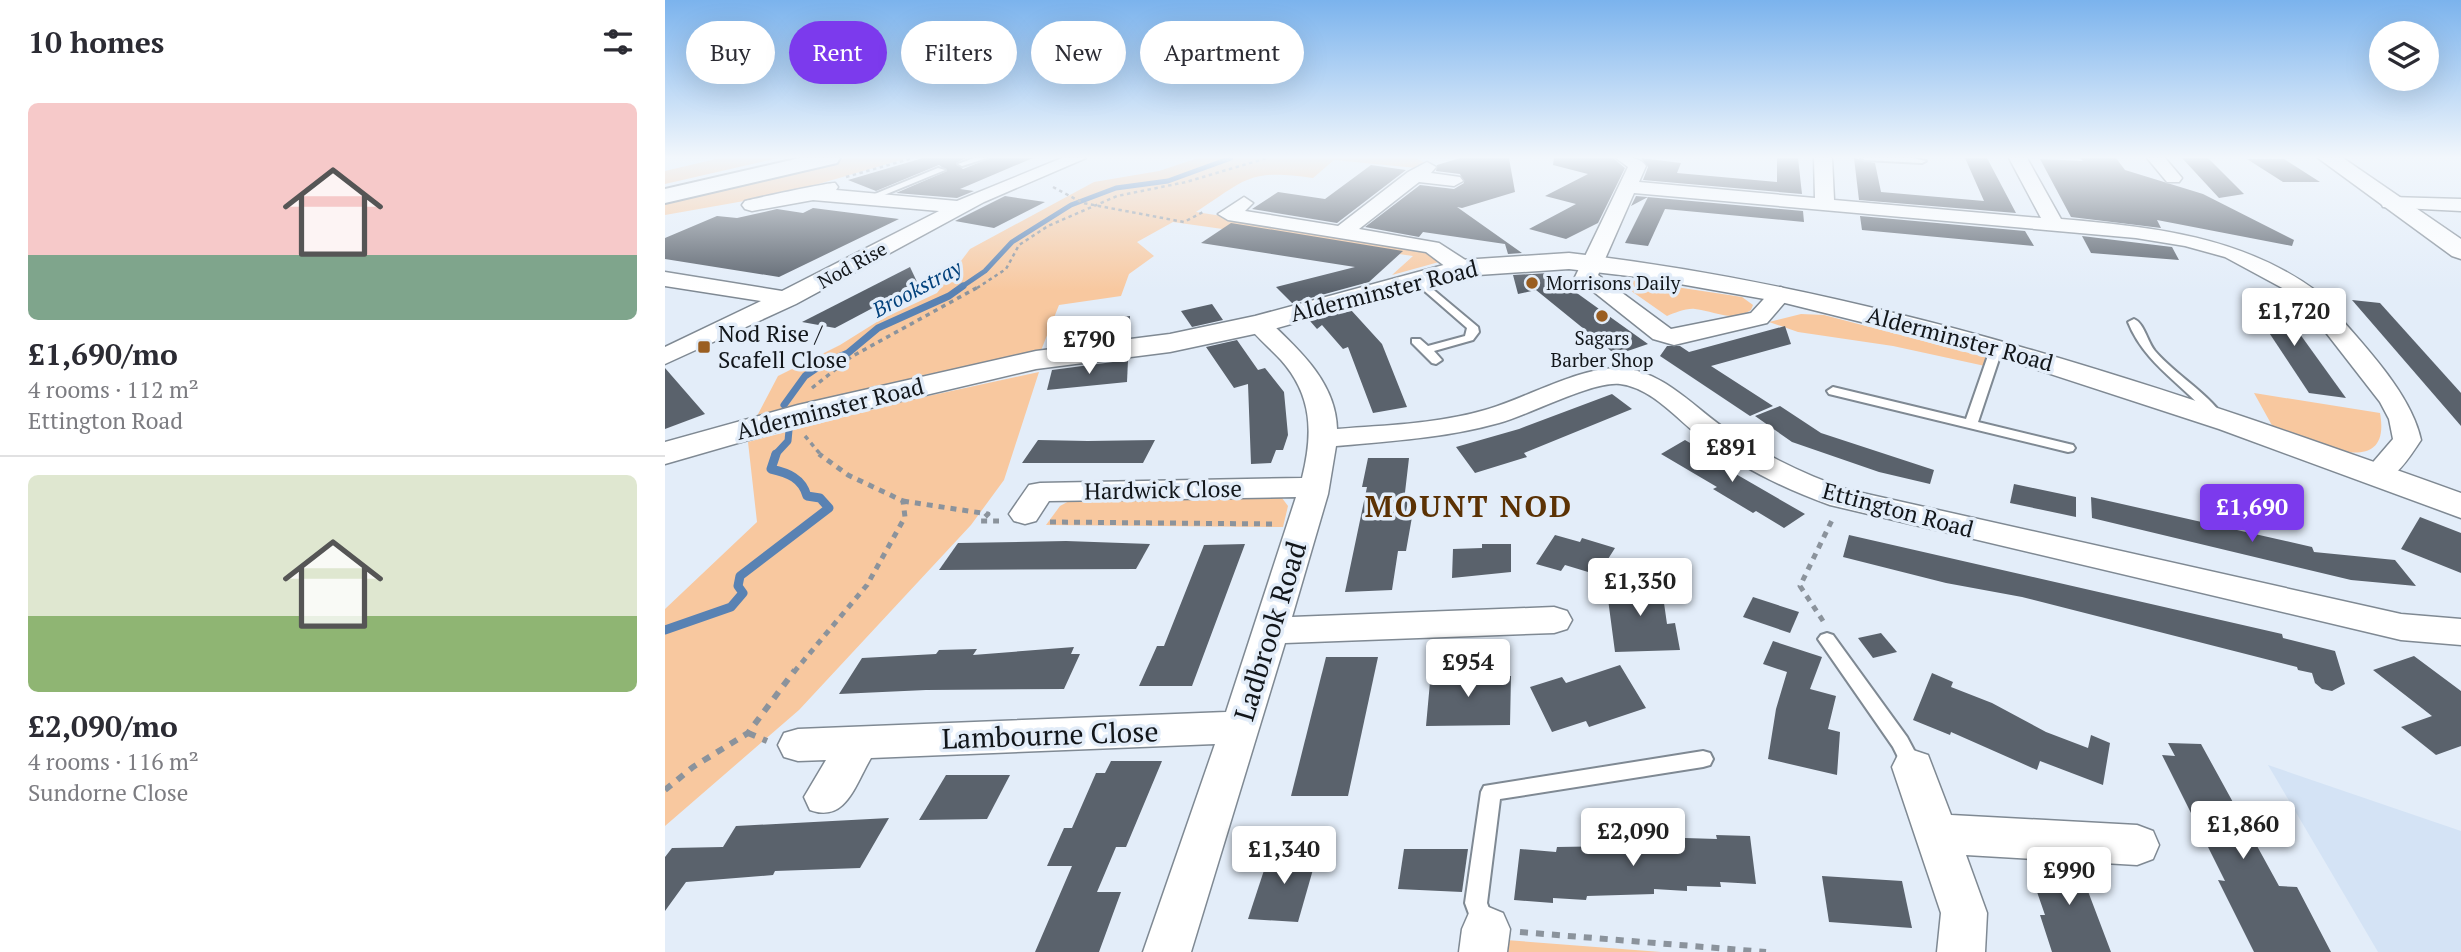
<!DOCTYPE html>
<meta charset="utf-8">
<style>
:root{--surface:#fff;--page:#f2f2f3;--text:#2b2b33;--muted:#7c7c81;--line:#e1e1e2;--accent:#7c3aed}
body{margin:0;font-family:"PT Serif",serif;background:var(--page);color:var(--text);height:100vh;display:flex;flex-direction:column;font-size:26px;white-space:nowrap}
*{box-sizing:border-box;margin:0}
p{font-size:23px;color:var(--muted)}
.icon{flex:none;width:38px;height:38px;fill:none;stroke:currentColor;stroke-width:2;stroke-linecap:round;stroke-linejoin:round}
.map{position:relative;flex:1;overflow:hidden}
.sheet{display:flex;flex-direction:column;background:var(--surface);width:665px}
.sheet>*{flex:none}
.guide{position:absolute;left:21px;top:21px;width:665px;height:63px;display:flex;gap:14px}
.tools{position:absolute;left:1704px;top:21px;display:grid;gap:14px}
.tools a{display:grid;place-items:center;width:70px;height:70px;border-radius:50%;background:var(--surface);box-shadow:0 7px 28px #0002;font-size:35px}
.price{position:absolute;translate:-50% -60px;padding:0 16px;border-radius:7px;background:#fff;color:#222;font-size:23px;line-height:46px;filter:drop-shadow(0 2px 4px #0008)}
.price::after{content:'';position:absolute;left:50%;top:42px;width:21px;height:16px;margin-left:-10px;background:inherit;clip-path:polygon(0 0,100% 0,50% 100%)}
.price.on{background:var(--accent);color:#fff}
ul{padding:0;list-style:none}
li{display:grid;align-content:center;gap:14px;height:371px;padding:0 28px}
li+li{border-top:2px solid var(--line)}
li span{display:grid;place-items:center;height:217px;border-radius:10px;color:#555}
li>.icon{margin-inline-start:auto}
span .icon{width:126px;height:126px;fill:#fffc;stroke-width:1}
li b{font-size:30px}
h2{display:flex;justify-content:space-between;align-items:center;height:84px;padding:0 28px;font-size:30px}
.tag{padding:0 24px;border-radius:32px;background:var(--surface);box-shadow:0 7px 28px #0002;font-size:24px;line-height:63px}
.tag.on{background:var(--accent);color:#fff}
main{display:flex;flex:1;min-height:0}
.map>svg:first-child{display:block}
</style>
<main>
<section class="sheet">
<h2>10 homes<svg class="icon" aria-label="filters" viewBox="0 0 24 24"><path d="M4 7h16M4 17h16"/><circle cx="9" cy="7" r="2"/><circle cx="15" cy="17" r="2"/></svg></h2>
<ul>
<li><span style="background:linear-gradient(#f6c9c9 70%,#7fa58c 0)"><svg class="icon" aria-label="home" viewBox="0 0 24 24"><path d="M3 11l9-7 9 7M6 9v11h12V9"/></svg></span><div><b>£1,690/mo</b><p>4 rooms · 112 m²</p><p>Ettington Road</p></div></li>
<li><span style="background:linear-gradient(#dfe7d0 65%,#8fb573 0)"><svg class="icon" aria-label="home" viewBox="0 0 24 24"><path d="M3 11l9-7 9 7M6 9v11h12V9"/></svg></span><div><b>£2,090/mo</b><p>4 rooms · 116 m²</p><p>Sundorne Close</p></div></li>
</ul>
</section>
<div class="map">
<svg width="1796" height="952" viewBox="0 0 1796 952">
<rect width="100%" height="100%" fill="#e3edf9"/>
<path fill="#d4e3f5" d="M1603 765 1796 831V952H1713Z"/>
<g fill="#f8c89f">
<path d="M55 158H113L0 184V171Z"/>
<path d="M182 158H243L119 194 0 215V204Z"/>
<path d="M533 158H751L762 164 751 168 669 160 648 178C584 169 583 178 531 212L758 247 774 262 727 275 748 256 508 222 472 242 489 256 464 274 456 296 394 305 375 353 264 374 92 416 113 376 175 345 215 320 272 293 305 249 429 182 494 171Z"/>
<path d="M958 279 1077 297 1088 305 1086 310C1067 323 1050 311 1030 309 1021 308 1010 313 1002 316L952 281Z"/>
<path d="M1136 314 1159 315 1323 358 1320 366 1228 346 1133 332 1104 322Z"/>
<path d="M374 372 339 480 306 525 134 710 0 826V609L92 522 83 442 245 400Z"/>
<path d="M1589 393 1715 413C1728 484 1643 440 1609 429Z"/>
<path d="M605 495 617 498 623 506 618 527 381 525 395 506 406 500Z"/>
<path d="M841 940 996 952H842Z"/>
</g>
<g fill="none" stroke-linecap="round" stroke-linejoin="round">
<path stroke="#5982b3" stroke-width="5" d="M295 288 320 271 347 242 406 205 451 188 503 181 566 158"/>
<g stroke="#5982b3" stroke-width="7">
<path d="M119 405 140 376 159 363 183 353 213 328 284 296 298 286"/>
<path d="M110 455 123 441 124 430"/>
</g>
<path stroke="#5982b3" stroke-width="9" d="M0 630 66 607 78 593 73 586 75 576 164 508 155 498 142 496C137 478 123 473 106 469L111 454"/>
</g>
<g fill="#5a626c">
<path d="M258 158H301L291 163 298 169 325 158H368L295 189 309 191 292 198 231 193 282 171 274 165 211 191 183 180Z"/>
<path d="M795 158H844L850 192 797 208 792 207 857 253 843 254 840 244 758 232 754 237 700 227 755 185 789 189 799 183 795 174 771 171 772 165Z"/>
<path d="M889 158H948L960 168 933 223 901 239 864 229 911 204 880 196 923 174 888 165Z"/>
<path d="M976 158 1016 163 1012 173 1112 182V158H1133L1137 194 978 180 983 167Z"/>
<path d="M1189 158 1210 163 1216 192 1319 201 1300 158H1322L1351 213 1194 200Z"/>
<path d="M1415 158H1451L1460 170 1538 194 1629 240 1627 246 1492 220 1496 228 1406 217 1375 159 1418 161Z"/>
<path d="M1517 158H1543L1579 194 1554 198Z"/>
<path d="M1582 159H1619L1655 182H1618Z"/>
<path d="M706 165 741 170 672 223 587 209 613 192 660 199Z"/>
<path d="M340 196 380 202 329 228 290 221Z"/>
<path d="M971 196 1138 211 1139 222 1000 209 983 246 960 243 983 197 966 206Z"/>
<path d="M148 208 234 219 114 277 0 259V238L52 216 72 218 112 209 138 213Z"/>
<path d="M1195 216 1360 231 1369 246 1197 230Z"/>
<path d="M566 223 738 251 704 282 627 303 611 287 690 267 536 243Z"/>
<path d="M1417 236 1507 247 1514 260 1426 253Z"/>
<path d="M245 267 253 284 170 328 137 322Z"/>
<path d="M884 273 948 319 983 344 951 355 871 290 853 294 848 275Z"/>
<path d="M1579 295 1609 298 1681 398 1644 393Z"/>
<path d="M1687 300 1715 303 1796 393V426Z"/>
<path d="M547 304 558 320 527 327 516 311Z"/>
<path d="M686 310 717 344 742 407 708 413 683 347 678 349 657 325 652 329 645 321Z"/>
<path d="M465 316 464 337 394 345 400 324Z"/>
<path d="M1120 326 1126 344 1046 366 1108 406 1085 416 995 356 1002 346H1015L1024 352Z"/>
<path d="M572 340 593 370 600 368 619 392 623 435 618 450H611L606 463 586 464 583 384 569 388 541 347Z"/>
<path d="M463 360 462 382 382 390 387 370Z"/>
<path d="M0 368 40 414 0 429Z"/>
<path d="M947 394 967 409 859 453 862 457 810 473 791 447 854 429Z"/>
<path d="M1115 406 1156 433 1269 470 1265 484 1214 472 1127 442 1090 416Z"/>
<path d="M373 440 423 441 490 440 478 463H357Z"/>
<path d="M1020 440 1061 464 1057 466 1140 514 1119 528 1091 511 1088 513 1048 489 1052 487 996 454Z"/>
<path d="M703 458H744L739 501H743L740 517H747L741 551H733L727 590 680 592 702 487H697Z"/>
<path d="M1349 484 1411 497V517L1345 503Z"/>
<path d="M1426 497 1647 547 1649 552 1730 560 1751 586 1686 580 1427 518Z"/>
<path d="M1755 517 1796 533V573L1736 549Z"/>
<path d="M890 535 915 542 917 538 950 548 933 575 900 565 896 571 871 564Z"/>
<path d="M1184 535 1617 634 1618 638 1670 651 1680 684 1667 691 1657 689 1650 683 1647 673 1633 670 1632 667 1357 597 1281 583 1178 557Z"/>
<path d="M401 541 485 544 471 569 274 570 293 543Z"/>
<path d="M580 544 527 686H474L492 646H499L539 545Z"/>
<path d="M817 544H846V572L787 578 788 549 817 548Z"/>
<path d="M996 582 1002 624 1010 623 1015 650 950 652 941 584Z"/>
<path d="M1088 597 1134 612 1125 633 1078 617Z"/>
<path d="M1216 633 1232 652 1208 658 1193 638Z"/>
<path d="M1108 641 1157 657 1145 689 1171 696 1163 729 1175 732 1172 775 1103 759 1111 709 1122 672 1098 664Z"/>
<path d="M409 647 406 654H415L399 689 261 690 174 694 197 658 271 654 274 650 312 649 308 655Z"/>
<path d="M1749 656 1796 691V746L1771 755 1736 727 1767 716 1708 670Z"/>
<path d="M661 657H713L683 796H626Z"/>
<path d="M955 665 981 708 924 727 921 721 887 732 865 687 897 677 901 683Z"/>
<path d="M809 670V677L846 676 845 725 761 726 766 671Z"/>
<path d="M1267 673 1288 682 1286 687 1327 703 1381 732 1423 748 1426 735 1445 743 1438 785 1375 761 1372 770 1286 732 1285 735 1248 720Z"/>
<path d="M1503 743 1536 744 1614 886 1632 887 1666 952H1589L1553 880 1560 881 1497 755 1510 756Z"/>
<path d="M446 761H497L461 847H451L432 892H456L434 952H370L407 866H382L399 828H407L431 773H440Z"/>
<path d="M281 775H345L322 819 254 820Z"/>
<path d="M224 818 195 868 110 871 108 875 21 882 0 911V857L7 848 58 847 71 826Z"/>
<path d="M1051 835 1085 836 1091 884 1055 882 1056 887 1022 886V891L989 889V894L922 896 921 900 888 898V903L849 900 855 849 891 852 892 847 954 846V843L987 844V840L1020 842V838L1052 839Z"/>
<path d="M606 849 653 852 633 922 583 919Z"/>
<path d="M739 849H803L797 892 733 889Z"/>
<path d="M1362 863 1431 866 1439 887 1421 886 1446 952H1387L1375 915H1380Z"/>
<path d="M1157 876 1237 881 1247 928 1164 922Z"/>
</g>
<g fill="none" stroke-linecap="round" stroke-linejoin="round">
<g stroke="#7f8993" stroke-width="4">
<g id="service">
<path d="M309 158H322L297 166 293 164Z"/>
<path d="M1196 158H1247L1261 161 1257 163 1200 160Z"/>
<path d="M273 168 280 170 207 200 200 198Z"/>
<path d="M752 276 813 327 814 332 808 340 769 351 777 360 771 364 767 363 747 343V339H755L763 346 800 336 802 328 748 281 747 279Z"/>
<path d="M1469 319C1479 323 1482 341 1490 351 1511 375 1540 391 1559 417L1558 420H1548C1520 385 1480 365 1463 322Z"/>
<path d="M1332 344 1338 347 1313 422 1408 445 1410 448 1408 451 1403 452 1164 394 1162 391 1168 387 1301 419 1326 347Z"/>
<path d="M1162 633 1168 635 1242 737 1258 767 1255 773 1248 775 1241 773 1228 747 1153 639 1156 635Z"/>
<path d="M1038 751 1045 753 1048 759 1045 765 1038 767 835 799 822 903 830 925 827 933 819 936 811 933 800 903 816 792 819 786Z"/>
</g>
</g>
<g stroke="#7f8993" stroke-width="3">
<g id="minor">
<path d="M397 158H421L319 202 131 304 0 364V347L96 301 0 286V272L117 291 274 211 148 200 87 211 80 209 77 205 80 201C92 198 165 182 170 183L173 187 171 190 292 201Z"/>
<path d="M951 158C963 158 974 156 981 166L974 182 1150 198 1149 158H1167L1169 200 1376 218 1344 158H1362L1396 219C1488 227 1578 236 1654 293 1688 335 1745 388 1756 440 1743 459 1727 488 1701 481L1697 475 1728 439 1724 419 1715 402 1638 303 1621 290 1560 257 1520 246 1471 238 969 193 933 275 1006 329 1086 313 1108 289 1116 287 1127 294 1102 323 1009 345 988 339 910 277 963 167Z"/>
<path d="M1482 158H1500L1517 178 1514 182H1502Z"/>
<path d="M762 162 771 167 766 173 795 177 798 181 789 186 754 182 694 229 774 243 805 263 808 268 805 273H789L761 252 563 220 553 214 579 197 588 203 580 211 673 226 743 172Z"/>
<path d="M1725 197 1796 199V211L1718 207 1716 203 1718 199Z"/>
<path d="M594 317 602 319C634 350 671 382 672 429 721 425 772 424 820 410 860 399 915 366 956 368 1000 371 1031 410 1065 432 1101 456 1143 476 1184 490L1736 614 1796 619V645L1736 640 1165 505C1123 490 1079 469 1042 442 1016 424 989 388 955 384 927 381 864 415 834 423 781 438 726 441 671 446L663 494 627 617 889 607 902 611 907 620 902 629 889 633 620 643 526 952H478L550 744 206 758C190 785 181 823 145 810L139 797 161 760 133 761 119 757 113 745 119 733 133 729 561 712 631 497 384 501 371 521 360 524 349 521 344 514 364 485 375 483 637 478C648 434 648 396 616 360 605 348 591 337 582 324L586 319Z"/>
<path d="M1248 750 1263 755 1286 815 1472 825 1488 831 1494 845 1488 859 1472 865 1301 855 1322 913 1320 952H1272L1276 913 1227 767 1233 755Z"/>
<path d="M821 906 838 913 845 929 842 952H794L797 929 804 913Z"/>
</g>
</g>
<g stroke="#7f8993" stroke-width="3">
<g id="tertiary">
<path d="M1653 158H1678L1796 239V259L1787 256Z"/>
<path d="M904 253C1215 289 1503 388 1796 493V518L1554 429 1321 353 1116 302 981 278 904 269 798 276 594 333 505 352 371 369 142 423 0 464V442L133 405 371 351 505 334 590 316 797 260Z"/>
</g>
</g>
<g stroke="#7f8993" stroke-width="4">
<path id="trunk" d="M135 158H175L172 163 0 203V189Z"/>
</g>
<g stroke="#8b939c" stroke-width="2.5" stroke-dasharray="3.5 3.5" stroke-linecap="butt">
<path d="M181 177 248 158"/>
<path d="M388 187 418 203 519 222 540 211"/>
<path d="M312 288 341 269 354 245 383 226 452 196 521 182 602 158"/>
</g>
<g stroke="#8b939c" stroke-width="3.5" stroke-dasharray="4.5 4.5" stroke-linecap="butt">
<path d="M147 388 186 357 315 286"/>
<path d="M140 436 156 455"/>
</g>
<g stroke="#8b939c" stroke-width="5" stroke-dasharray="6 6" stroke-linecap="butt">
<path d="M238 501 323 514 316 521H334"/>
<path d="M385 522 611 524"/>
<path d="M1158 621 1135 586 1169 516"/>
<path d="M129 672 202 585 240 517 238 501 183 475 154 454"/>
</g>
<g stroke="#8b939c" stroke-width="6" stroke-dasharray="8 8" stroke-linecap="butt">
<path d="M83 733 102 741"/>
<path d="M0 790 28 767 83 733 130 670"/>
<path d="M855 932 1101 952"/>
</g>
<use href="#service" fill="#fff" fill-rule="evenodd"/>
<use href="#minor" fill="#fff" fill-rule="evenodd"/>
<use href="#tertiary" fill="#fff" fill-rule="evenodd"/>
<use href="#trunk" fill="#fff" fill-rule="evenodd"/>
</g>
<linearGradient id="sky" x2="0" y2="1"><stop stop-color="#7bb3ed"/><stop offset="0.54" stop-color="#f2f7fc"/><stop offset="1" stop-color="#f2f7fc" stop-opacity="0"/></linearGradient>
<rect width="1796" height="291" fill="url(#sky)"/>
<g fill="#9a5e21" stroke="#e3edf9" stroke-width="2.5">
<circle cx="867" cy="283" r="7"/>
<circle cx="937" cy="316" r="7"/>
<rect x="32" y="340" width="14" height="14" rx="3.5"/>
</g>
<g text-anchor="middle" stroke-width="7" stroke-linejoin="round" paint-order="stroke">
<g font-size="19" fill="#12161a" stroke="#e3edf9">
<text transform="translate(187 265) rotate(-29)" y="7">Nod Rise</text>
</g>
<g font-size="19" fill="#12161a" stroke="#e3edf9" text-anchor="start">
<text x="881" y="290">Morrisons Daily</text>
<text x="937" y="345" text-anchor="middle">Sagars<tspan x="937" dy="22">Barber Shop</tspan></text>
</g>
<g font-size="21" font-style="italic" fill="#00407b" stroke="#e3edf9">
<text transform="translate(252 289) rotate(-28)" y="7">Brookstray</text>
</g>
<g font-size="23" fill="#12161a" stroke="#e3edf9">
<text transform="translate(719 291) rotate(-14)" y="8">Alderminster Road</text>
<text transform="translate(1295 339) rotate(15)" y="8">Alderminster Road</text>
<text transform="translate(165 409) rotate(-14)" y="8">Alderminster Road</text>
<text transform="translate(498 490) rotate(-1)" y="8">Hardwick Close</text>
<text transform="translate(1233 510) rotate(15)" y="8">Ettington Road</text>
</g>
<g font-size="23" fill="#12161a" stroke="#e3edf9" text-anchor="start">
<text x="53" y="342">Nod Rise /<tspan x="53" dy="26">Scafell Close</tspan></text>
</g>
<g font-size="28" fill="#12161a" stroke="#e3edf9">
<text transform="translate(605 631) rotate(-73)" y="10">Ladbrook Road</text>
<text transform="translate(385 735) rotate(-2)" y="10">Lambourne Close</text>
</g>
<g font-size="30" font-weight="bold" letter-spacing="2" fill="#5b3205" stroke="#e3edf9">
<text x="804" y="517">MOUNT NOD</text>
</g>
</g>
</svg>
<div class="tools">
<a><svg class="icon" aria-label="layers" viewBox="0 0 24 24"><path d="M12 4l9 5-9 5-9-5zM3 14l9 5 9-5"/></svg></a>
</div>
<b class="price" style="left:1629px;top:348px">£1,720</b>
<b class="price" style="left:424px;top:376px">£790</b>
<b class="price" style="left:1067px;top:484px">£891</b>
<b class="price on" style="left:1587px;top:544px">£1,690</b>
<b class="price" style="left:975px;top:618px">£1,350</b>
<b class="price" style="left:803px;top:699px">£954</b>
<b class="price" style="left:1578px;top:861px">£1,860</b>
<b class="price" style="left:968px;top:868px">£2,090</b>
<b class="price" style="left:619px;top:886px">£1,340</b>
<b class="price" style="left:1404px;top:907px">£990</b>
<div class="guide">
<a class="tag">Buy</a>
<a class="tag on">Rent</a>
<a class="tag">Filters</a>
<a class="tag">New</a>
<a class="tag">Apartment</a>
</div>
</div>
</main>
